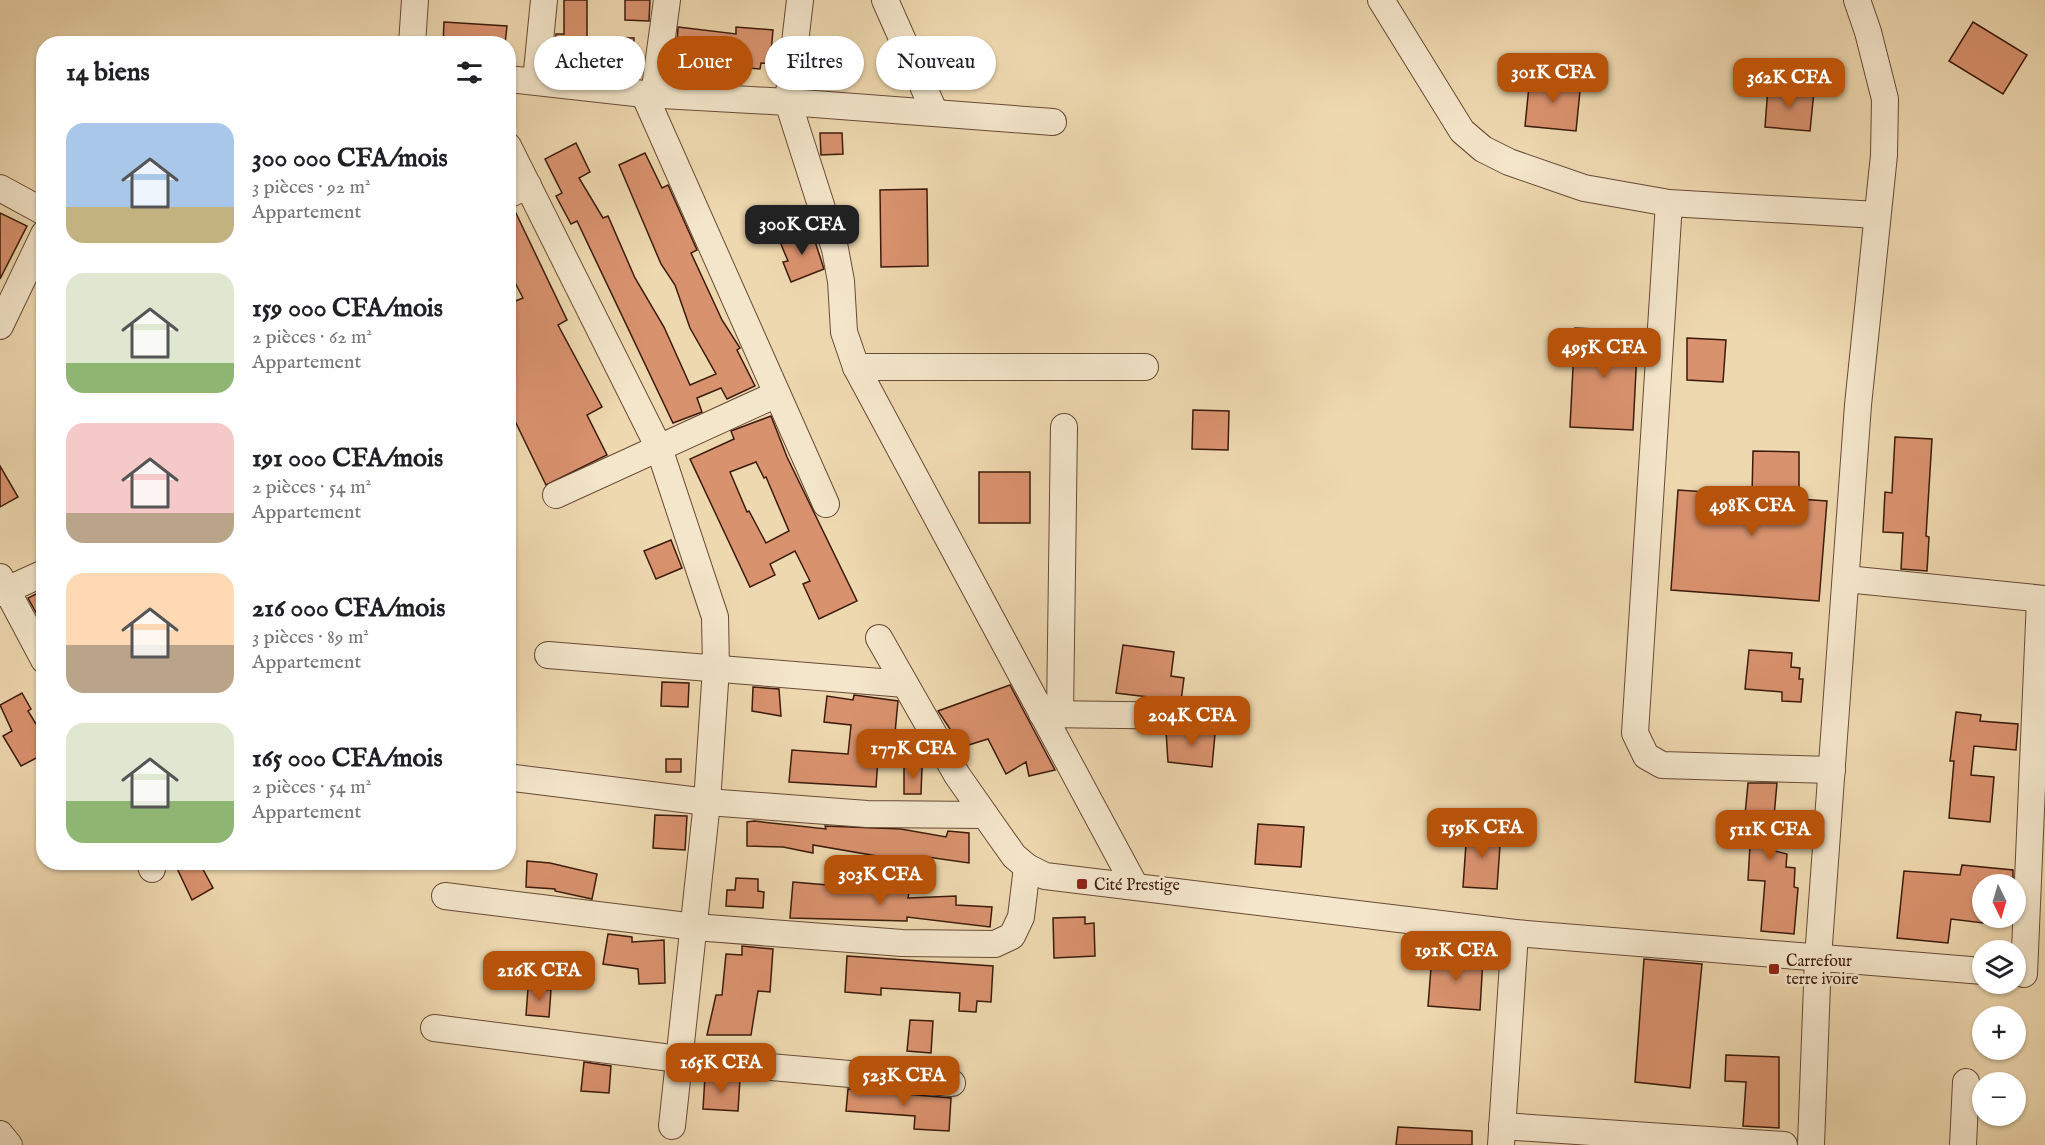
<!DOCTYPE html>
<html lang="fr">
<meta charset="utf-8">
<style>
:root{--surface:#fff;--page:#f6f6f6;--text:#202124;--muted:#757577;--accent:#b45309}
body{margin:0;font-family:"IM FELL English",serif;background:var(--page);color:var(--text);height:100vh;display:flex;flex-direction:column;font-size:22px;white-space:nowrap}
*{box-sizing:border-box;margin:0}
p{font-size:20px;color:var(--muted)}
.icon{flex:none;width:33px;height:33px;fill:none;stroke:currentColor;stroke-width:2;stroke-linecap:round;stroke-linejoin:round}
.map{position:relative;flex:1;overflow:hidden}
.side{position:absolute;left:36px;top:36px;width:480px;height:834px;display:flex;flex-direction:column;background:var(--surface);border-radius:24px;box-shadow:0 2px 4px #0004}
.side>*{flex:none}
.top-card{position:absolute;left:534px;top:36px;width:570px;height:54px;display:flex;gap:12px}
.needle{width:39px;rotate:175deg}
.fabs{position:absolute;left:1972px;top:874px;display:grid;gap:12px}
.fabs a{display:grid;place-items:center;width:54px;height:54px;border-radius:50%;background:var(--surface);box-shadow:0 2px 4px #0004;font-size:30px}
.price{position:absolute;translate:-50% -51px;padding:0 14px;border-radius:12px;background:var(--accent);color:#fff;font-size:20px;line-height:39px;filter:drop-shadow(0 2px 3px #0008)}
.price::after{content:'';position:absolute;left:50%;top:36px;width:18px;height:14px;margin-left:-9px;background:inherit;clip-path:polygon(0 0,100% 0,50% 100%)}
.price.current{background:#222;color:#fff}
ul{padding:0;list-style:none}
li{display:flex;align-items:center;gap:18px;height:150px;padding:0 30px}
li span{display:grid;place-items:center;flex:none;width:168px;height:120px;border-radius:18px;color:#555}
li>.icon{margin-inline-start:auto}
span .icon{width:72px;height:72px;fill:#fffc;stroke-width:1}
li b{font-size:26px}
h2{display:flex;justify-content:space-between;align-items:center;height:72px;padding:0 30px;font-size:26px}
.tag{padding:0 21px;border-radius:27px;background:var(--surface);box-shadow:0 2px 4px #0004;font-size:21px;line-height:54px}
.tag.current{background:var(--accent);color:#fff}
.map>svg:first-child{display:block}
</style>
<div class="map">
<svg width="2045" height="1145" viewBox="0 0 2045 1145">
<rect width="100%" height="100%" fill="#eed8af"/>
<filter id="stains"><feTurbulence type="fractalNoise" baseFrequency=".00333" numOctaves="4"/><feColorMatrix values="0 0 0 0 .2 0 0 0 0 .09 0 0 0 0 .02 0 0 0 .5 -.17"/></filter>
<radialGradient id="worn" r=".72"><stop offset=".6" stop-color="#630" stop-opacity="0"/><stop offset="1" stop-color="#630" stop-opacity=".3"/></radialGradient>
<g fill="#d9926e" stroke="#3c1b0c" stroke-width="1.5" fill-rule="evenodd">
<path d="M564 0H587V37L634 38 633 64H613V67L554 56 556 34H564Z"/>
<path d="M625 0H650L649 21 625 20Z"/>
<path d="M444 22 507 26 505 44H443Z"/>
<path d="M1973 22 2027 55 2003 94 1949 61Z"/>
<path d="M678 27 736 34V27L773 30 770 64 761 63 760 69 676 62Z"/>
<path d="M1530 76 1581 81 1576 131 1525 126Z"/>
<path d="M1768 87 1814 91 1810 131 1765 127Z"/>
<path d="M820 133H842L843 154 821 155Z"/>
<path d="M576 143 590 172 579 178 603 218 608 216 635 278 664 327 690 385 716 374 690 328 675 285 661 264 619 165 645 153 662 188 668 185 697 250 691 253 722 320 740 348 737 350 755 386 727 399 721 388 697 398 702 412 673 423 577 221 571 224 556 196 562 193 545 159Z"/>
<path d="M927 189 928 266 881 267 880 190Z"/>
<path d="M514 209 567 320 558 325 602 407 587 415 607 455 546 485 513 417 508 419V304L523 298 508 269V210Z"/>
<path d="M0 213 27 226 0 279Z"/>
<path d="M811 229 824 269 791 282 783 262 788 261 780 242Z"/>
<path d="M1575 328 1638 331 1633 430 1570 427Z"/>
<path d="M1687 338 1726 340 1723 382 1687 380Z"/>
<path d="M1193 410 1229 411 1228 450 1192 449Z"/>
<path d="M771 416 787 457 857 601 819 619 803 584 810 581 795 551 770 564 775 575 750 587 690 459 734 439 731 431ZM756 462 764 478 766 477 789 531 766 543 749 511 747 512 730 472Z"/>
<path d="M1895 437 1932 439 1926 536 1929 537 1927 571 1901 569 1903 533 1883 532 1885 492 1892 493Z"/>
<path d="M1753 451 1799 452V499L1827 501 1819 601 1671 590 1678 490 1752 495Z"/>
<path d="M0 466 18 497 0 507Z"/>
<rect x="979" y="472" width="51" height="51"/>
<path d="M671 540 682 568 656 579 644 551Z"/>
<path d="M44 590V627L28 598Z"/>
<path d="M1123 645 1174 652 1171 676 1184 678 1181 701 1116 693Z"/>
<path d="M1749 650 1792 653 1791 667 1800 668 1799 679H1803L1801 702 1782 701V692L1745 689Z"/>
<path d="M662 682 689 683 688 707 661 706Z"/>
<path d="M1010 685 1029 721 1055 770 1029 776 1026 762 1006 774 988 739 962 747 938 711Z"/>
<path d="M753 687 779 689 781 716 752 711Z"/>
<path d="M22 693 31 709 28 711 44 737V754L21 766 3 736 12 731 0 705Z"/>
<path d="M854 695 898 701 895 733 880 731 876 787 789 782 792 750 848 754 851 725 824 722 827 696 853 700Z"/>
<path d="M1956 712 1981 715 1980 721 2018 724 2016 750 1974 746 1971 775 1994 777 1990 822 1949 818 1954 761H1950Z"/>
<path d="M1214 723H1216L1212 767 1168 762 1166 731H1201Z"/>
<rect x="666" y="759" width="15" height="13"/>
<path d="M904 767H922L921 794H904Z"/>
<path d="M1748 783H1777L1771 850 1787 854 1786 867 1795 868 1794 887 1798 888 1794 934 1761 931 1765 881 1748 880 1751 827 1744 826Z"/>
<path d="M655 815 687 816 685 850 653 848Z"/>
<path d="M754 821 826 829 825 826 901 829 946 837 948 831 969 833V863L927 857 889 856V858L813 845V853L783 847 747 846V822Z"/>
<path d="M1258 824 1304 827 1301 867 1255 864Z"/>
<path d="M1467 829 1501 831 1497 889 1463 887Z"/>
<path d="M527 861 550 863 597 874 592 899 555 891V889L526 887Z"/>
<path d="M174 862H199L213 888 192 900Z"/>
<path d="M1962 865 2013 870V885H1983V923L1951 919 1948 943 1897 938 1904 871 1960 875Z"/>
<path d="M736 878 758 879V891L764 892 763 908 726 906 727 890H735Z"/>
<path d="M793 882 909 892 908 898 956 896V905L992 907 990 927 907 917V921L790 918Z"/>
<path d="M1085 917V924L1094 923 1095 956 1054 958 1053 918Z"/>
<path d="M608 934 632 937V942L664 940 665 983 639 984 638 969 603 964Z"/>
<path d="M742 946 773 949 770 992 758 991 751 1035H707L716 995H722L726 954 742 955Z"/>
<path d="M1432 955 1483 958 1480 1010 1428 1006Z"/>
<path d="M847 956 993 966 991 1002 977 1001 976 1012 959 1011 960 993 881 988V995L845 992Z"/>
<path d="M1644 959 1702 964 1690 1088 1635 1082Z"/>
<path d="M528 988 551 990 549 1017 526 1015Z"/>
<path d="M910 1020 933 1021 931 1053 907 1051Z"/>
<path d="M1726 1055 1779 1057V1128L1743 1126 1746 1082 1725 1081Z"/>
<path d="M584 1062 611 1066 609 1093 581 1091Z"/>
<path d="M705 1076 740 1079 738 1111 703 1109Z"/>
<path d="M848 1089 951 1098 949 1131 914 1129 915 1116 846 1111Z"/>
<path d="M1398 1127 1472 1131V1145H1396Z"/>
</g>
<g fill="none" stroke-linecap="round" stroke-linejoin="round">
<g stroke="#684a35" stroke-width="28">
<g id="minor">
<path d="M800 0 788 102 1053 122"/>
<path d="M885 0 935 113"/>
<path d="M1381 0 1462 131 1483 149 1509 162 1584 188 1669 203 1877 215"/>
<path d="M412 44 415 0"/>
<path d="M508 79 644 94 788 102 835 249 841 281 844 332 856 367 1135 886"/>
<path d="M536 81 544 0"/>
<path d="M644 94 826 504"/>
<path d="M654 95 667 0"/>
<path d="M508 146 659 448 715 617 716 668 707 802 672 1126"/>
<path d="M0 188 44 212"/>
<path d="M508 195 528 185"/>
<path d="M1669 203 1635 733 1646 756 1662 765 1832 770"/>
<path d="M0 326 44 234"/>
<path d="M856 367H1145"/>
<path d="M556 495 777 394"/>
<path d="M0 577 44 660"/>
<path d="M1846 579 2045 599"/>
<path d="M0 593 44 573"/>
<path d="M879 638 957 775 985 815 1014 856 1027 867 1045 876 1515 933 1983 971"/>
<path d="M548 655 905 684"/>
<path d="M1042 714 1201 716"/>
<path d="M1060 714 1064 427"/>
<path d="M514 778 707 802 867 814 985 815"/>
<path d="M149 862 152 869"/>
<path d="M445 896 695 927 902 943 995 944 1012 936 1021 917 1027 867"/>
<path d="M2024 974 2040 599"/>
<path d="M434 1028 679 1059 952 1083"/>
<path d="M1502 1126 1784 1145"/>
<path d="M0 1134 9 1145"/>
<path d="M1501 1145 1515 933"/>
<path d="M1811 1145 1818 958 1858 405 1884 155 1885 99 1868 32 1857 0"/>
<path d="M1963 1145 1966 1082"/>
</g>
</g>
<use href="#minor" stroke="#f4e6cb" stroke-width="26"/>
</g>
<g fill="#8f2418" stroke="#f4e6cb" stroke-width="2">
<rect x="1076" y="878" width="12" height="12" rx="3"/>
<rect x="1768" y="963" width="12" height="12" rx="3"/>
</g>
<g text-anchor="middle" stroke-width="5" stroke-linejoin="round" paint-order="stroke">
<g font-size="16" fill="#3c1b0c" stroke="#f4e6cb" text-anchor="start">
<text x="1094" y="890">Cité Prestige</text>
<text x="1786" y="966">Carrefour<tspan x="1786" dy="18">terre ivoire</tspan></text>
</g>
</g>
<rect width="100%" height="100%" filter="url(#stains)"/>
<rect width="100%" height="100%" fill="url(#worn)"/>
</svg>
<div class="fabs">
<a><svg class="needle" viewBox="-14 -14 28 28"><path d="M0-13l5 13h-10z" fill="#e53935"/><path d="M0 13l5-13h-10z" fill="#757577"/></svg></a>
<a><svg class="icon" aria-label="layers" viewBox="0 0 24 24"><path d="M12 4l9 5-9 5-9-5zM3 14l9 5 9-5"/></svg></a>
<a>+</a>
<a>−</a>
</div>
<b class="price" style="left:1553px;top:104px">301K CFA</b>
<b class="price" style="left:1789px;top:109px">362K CFA</b>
<b class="price current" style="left:802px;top:256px">300K CFA</b>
<b class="price" style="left:1604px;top:379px">495K CFA</b>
<b class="price" style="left:1752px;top:537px">498K CFA</b>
<b class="price" style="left:1192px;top:747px">204K CFA</b>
<b class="price" style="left:913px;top:780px">177K CFA</b>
<b class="price" style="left:1482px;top:859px">159K CFA</b>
<b class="price" style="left:1770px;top:861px">511K CFA</b>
<b class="price" style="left:880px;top:906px">303K CFA</b>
<b class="price" style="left:1456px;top:982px">191K CFA</b>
<b class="price" style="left:539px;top:1002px">216K CFA</b>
<b class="price" style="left:721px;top:1094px">165K CFA</b>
<b class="price" style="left:904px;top:1107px">523K CFA</b>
<div class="top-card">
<a class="tag">Acheter</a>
<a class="tag current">Louer</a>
<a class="tag">Filtres</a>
<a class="tag">Nouveau</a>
</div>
<section class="side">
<h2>14 biens<svg class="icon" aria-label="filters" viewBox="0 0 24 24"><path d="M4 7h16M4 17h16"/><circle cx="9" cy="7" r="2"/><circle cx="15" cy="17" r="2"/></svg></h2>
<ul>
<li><span style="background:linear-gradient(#a9c7e8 70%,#c2b280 0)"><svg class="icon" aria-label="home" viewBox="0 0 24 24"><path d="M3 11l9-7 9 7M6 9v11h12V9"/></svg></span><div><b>300 000 CFA/mois</b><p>3 pièces · 92 m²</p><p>Appartement</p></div></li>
<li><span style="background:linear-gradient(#dfe7d0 75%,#8fb573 0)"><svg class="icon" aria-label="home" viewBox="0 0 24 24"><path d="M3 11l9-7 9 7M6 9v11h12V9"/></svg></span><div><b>159 000 CFA/mois</b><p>2 pièces · 62 m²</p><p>Appartement</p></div></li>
<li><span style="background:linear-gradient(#f6c9c9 75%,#b9a48a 0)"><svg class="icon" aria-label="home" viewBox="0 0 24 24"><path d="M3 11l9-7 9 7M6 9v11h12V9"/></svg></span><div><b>191 000 CFA/mois</b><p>2 pièces · 54 m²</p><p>Appartement</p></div></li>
<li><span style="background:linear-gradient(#ffd9b3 60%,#b9a48a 0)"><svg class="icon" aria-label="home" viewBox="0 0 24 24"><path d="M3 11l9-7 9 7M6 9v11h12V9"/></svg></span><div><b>216 000 CFA/mois</b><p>3 pièces · 89 m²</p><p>Appartement</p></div></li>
<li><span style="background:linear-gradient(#dfe7d0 65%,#8fb573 0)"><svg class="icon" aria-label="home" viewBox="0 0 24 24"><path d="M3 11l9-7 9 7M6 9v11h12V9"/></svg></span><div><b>165 000 CFA/mois</b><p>2 pièces · 54 m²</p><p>Appartement</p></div></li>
</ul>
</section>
</div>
